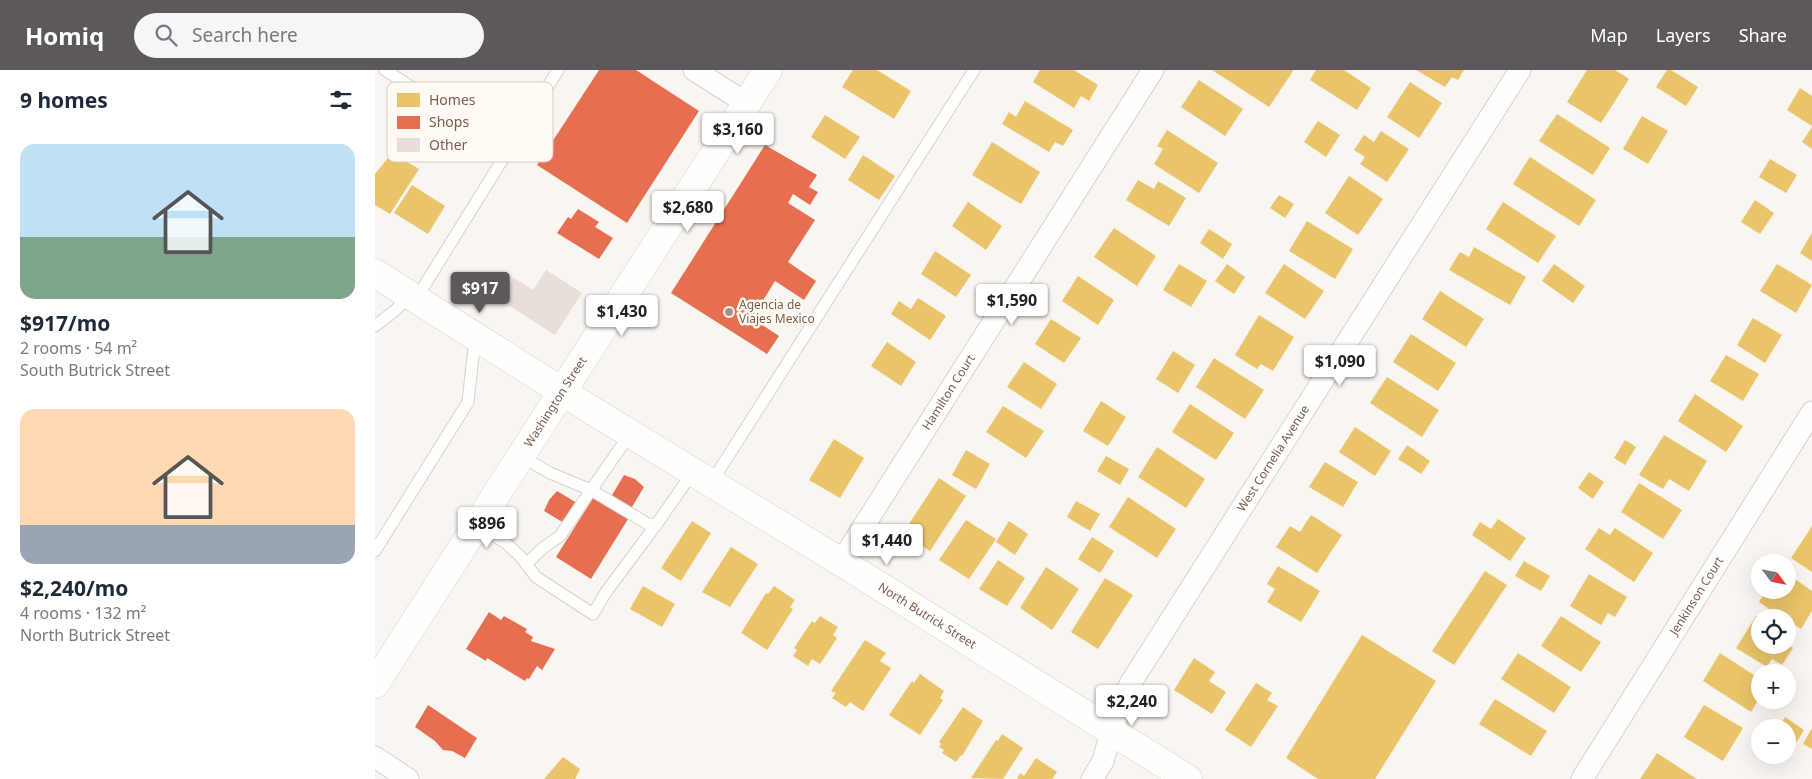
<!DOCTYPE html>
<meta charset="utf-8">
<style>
:root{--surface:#fff;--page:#f6f6f7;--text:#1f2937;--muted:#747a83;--accent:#5c585b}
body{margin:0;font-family:"Noto Sans",sans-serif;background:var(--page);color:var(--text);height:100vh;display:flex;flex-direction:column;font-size:19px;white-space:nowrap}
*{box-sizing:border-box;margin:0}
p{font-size:16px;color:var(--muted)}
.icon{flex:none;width:28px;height:28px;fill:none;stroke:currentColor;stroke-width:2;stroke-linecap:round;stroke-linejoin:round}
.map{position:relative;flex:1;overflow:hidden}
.sheet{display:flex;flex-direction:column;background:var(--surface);width:375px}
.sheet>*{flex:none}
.needle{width:32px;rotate:122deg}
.tools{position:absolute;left:1376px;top:484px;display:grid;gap:10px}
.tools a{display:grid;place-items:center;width:45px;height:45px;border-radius:50%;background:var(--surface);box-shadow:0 5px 20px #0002;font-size:25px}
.price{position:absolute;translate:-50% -42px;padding:0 11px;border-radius:5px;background:#fff;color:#222;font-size:16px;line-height:32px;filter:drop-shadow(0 1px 2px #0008)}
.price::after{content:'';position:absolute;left:50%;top:30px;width:15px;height:11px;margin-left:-8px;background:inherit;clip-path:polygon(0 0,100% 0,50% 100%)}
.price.on{background:var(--accent);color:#fff}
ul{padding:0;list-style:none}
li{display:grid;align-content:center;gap:10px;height:265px;padding:0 20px}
li span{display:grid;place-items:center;height:155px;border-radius:15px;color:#555}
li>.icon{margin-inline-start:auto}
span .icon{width:90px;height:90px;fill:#fffc;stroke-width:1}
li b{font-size:21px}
h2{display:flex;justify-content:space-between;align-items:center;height:60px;padding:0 20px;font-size:21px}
header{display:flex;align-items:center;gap:30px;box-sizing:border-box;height:70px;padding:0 25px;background:var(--accent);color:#fff}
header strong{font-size:24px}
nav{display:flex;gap:28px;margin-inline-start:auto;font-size:18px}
.search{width:350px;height:45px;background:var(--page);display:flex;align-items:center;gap:12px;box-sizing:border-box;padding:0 18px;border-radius:28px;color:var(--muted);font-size:19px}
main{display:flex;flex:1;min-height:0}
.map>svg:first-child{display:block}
</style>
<header>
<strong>Homiq</strong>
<div class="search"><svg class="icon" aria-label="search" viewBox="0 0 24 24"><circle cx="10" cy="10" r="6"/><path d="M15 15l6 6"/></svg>Search here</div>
<nav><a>Map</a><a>Layers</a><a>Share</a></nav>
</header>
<main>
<section class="sheet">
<h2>9 homes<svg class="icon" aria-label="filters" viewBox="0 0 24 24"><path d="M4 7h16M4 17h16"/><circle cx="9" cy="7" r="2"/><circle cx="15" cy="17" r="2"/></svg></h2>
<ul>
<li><span style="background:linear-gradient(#bfe0f5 60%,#7fa58c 0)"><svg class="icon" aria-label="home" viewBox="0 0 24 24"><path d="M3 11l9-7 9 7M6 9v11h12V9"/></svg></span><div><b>$917/mo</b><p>2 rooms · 54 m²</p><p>South Butrick Street</p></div></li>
<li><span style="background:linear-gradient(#ffd9b3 75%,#9aa5b1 0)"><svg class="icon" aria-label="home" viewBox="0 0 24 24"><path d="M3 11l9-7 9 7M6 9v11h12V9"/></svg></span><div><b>$2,240/mo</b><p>4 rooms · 132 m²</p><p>North Butrick Street</p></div></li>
</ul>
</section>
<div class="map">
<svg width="1437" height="709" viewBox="0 0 1437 709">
<rect width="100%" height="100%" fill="#f9f5f0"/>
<g fill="#e9c46a">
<path d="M478 0H502L536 21 519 49 467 17Z"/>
<path d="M665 0H699L723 15 714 31 706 26 699 38 658 12Z"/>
<path d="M837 0H917L918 1 894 37Z"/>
<path d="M941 0H969L996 18 982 40 935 10Z"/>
<path d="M1041 0H1089L1083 10 1077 7 1070 17Z"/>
<path d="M1212 0H1240L1254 9 1226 53 1192 32Z"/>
<path d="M1292 0H1296L1323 17 1311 36 1281 17Z"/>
<path d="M824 10 868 39 850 66 806 37Z"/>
<path d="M1035 12 1067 33 1044 68 1012 47Z"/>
<path d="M1425 18 1437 26V56L1412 40Z"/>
<path d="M650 31 698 60 688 76 680 72 674 82 627 54 634 42 641 47Z"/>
<path d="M1182 44 1235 78 1218 105 1164 71Z"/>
<path d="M450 45 485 67 470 89 436 67Z"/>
<path d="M1267 46 1293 61 1273 94 1248 79Z"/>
<path d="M943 51 965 65 951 87 929 72Z"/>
<path d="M1437 57V79L1427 72Z"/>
<path d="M792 60 843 93 824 123 779 94 788 79 782 76Z"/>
<path d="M1006 61 1034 79 1012 112 985 94 990 87 979 80 989 65 999 72Z"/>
<path d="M617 72 665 102 646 134 597 105Z"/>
<path d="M17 83 44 99 15 144 0 135V104Z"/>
<path d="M488 85 520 106 504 130 473 110Z"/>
<path d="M1155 87 1221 130 1204 156 1138 114Z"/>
<path d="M1395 89 1422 105 1411 123 1384 107Z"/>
<path d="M974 106 1008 129 983 165 950 143Z"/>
<path d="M763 110 779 119 783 111 811 128 794 156 751 130Z"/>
<path d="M37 115 70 136 53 164 19 143Z"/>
<path d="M904 125 919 134 910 148 895 138Z"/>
<path d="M1380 130 1399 143 1385 164 1366 152Z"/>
<path d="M593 132 627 156 611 180 577 156Z"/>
<path d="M1128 132 1181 166 1163 193 1111 159Z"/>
<path d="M932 151 978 179 960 209 914 181Z"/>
<path d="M739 158 781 186 762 216 719 187Z"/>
<path d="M834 159 857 174 848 189 825 173Z"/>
<path d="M1437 163V191L1425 183Z"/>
<path d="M1099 177 1151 207 1135 235 1074 200 1085 182 1094 187Z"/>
<path d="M560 181 596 205 581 227 546 204Z"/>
<path d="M804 194 832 211 816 237 788 220Z"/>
<path d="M852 194 870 207 859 224 840 211Z"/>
<path d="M909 194 949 221 930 249 890 223Z"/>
<path d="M1179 194 1210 216 1198 233 1167 211Z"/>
<path d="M1402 194 1437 215 1421 243 1385 221Z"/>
<path d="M703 206 739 230 723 255 687 231Z"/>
<path d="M1065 221 1109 249 1091 277 1047 249Z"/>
<path d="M543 228 571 246 555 270 516 244 524 231 536 239Z"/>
<path d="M884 245 919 267 898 301 886 294 882 299 860 285Z"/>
<path d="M1378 248 1407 265 1390 293 1362 275Z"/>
<path d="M676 249 706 268 689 293 660 274Z"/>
<path d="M1036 264 1081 293 1063 321 1018 292Z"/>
<path d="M512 272 541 292 526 316 496 296Z"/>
<path d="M798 281 820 295 803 323 781 309Z"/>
<path d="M1351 285 1384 304 1368 331 1335 311Z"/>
<path d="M839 288 889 320 870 349 821 317Z"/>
<path d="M649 292 682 314 666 339 632 317Z"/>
<path d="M1012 307 1064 340 1047 367 995 333Z"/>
<path d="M1320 324 1368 356 1351 382 1303 351Z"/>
<path d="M726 331 751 347 733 376 708 361Z"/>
<path d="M815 334 859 363 841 390 797 362Z"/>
<path d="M628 336 669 361 651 388 611 362Z"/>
<path d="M980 357 1016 381 1000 406 964 382Z"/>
<path d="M1289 365 1332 391 1314 421 1294 409 1288 419 1264 405Z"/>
<path d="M459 369 489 388 465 428 434 410Z"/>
<path d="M1250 370 1261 377 1250 395 1239 388Z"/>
<path d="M1032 375 1055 391 1046 404 1023 389Z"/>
<path d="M782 377 830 409 811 438 763 407Z"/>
<path d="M591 380 615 394 601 419 577 405Z"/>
<path d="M731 386 754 399 745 415 722 401Z"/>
<path d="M950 392 983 412 968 437 934 417Z"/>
<path d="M1214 402 1229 412 1218 429 1203 418Z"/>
<path d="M564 408 591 426 555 481 528 463Z"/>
<path d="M1264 413 1307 440 1288 469 1246 442Z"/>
<path d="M753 427 801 459 782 488 734 457Z"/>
<path d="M701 431 725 444 715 461 692 447Z"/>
<path d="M936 445 967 465 942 503 901 477 915 456 925 462Z"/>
<path d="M1123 449 1151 468 1135 491 1097 465 1105 452 1116 459Z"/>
<path d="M591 450 621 469 594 509 564 490Z"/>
<path d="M317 451 336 463 306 511 286 498Z"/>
<path d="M634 451 653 464 640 485 621 472Z"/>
<path d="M1437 456V502L1416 488Z"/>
<path d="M1224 458 1235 465 1240 458 1278 483 1259 512 1210 479Z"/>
<path d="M717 467 739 481 725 503 703 489Z"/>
<path d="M356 477 383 494 355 537 327 522Z"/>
<path d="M623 490 650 508 632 536 604 519Z"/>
<path d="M1149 491 1175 506 1166 521 1140 506Z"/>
<path d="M903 496 945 521 926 552 892 532 900 519 892 514Z"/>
<path d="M671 497 704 519 677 560 645 538Z"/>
<path d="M1110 501 1132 515 1079 595 1057 581Z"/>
<path d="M1214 504 1252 527 1240 547 1233 543 1226 555 1195 536Z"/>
<path d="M1414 505 1437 521V541L1426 559 1412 550V548H1408L1384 532 1391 520H1412Z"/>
<path d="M730 508 758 525 723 579 696 562Z"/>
<path d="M268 516 300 534 287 557 255 539Z"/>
<path d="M399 516 420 530 415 537 418 539 392 580 366 563 391 523 393 524Z"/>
<path d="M445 546 463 557 458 565 462 568 445 594 437 589 433 596 418 586 422 580 419 578 437 551 440 553Z"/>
<path d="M1186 546 1226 572 1206 602 1166 576Z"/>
<path d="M1381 546 1385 548V575H1413L1418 578 1407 595 1397 589 1392 597 1361 578Z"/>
<path d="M987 565 1061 611 1000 709H943L911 688Z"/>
<path d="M490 570 511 583 505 591 516 598 488 641 475 632 471 637 457 628 461 623 456 621Z"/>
<path d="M1143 583 1196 617 1179 643 1126 609Z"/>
<path d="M1345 583 1385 609V627L1376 642 1328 611Z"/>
<path d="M819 588 840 602 834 611 851 622 837 644 799 620Z"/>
<path d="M545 604 569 621 565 628 568 630 545 665 514 645 537 611 539 613Z"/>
<path d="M881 613 897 623 892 630 903 636 876 677 850 660Z"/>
<path d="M1120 629 1172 661 1156 686 1104 654Z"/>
<path d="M1329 635 1368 658 1348 691 1309 667Z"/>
<path d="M588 637 608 651 587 686 586 685 581 692 567 683 569 680 564 677 566 674 564 672Z"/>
<path d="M1410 647 1429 660 1416 681 1412 678V658H1403Z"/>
<path d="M1437 658V679L1428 674Z"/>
<path d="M627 664 648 678 628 709 596 708 621 670 623 671Z"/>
<path d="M1282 683 1322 709H1265Z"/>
<path d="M188 687 205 699 200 709H169Z"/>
<path d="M661 688 682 702 677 709H642L645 703 649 706Z"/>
</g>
<g fill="#e76f51">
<path d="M224 0H261L324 41 252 153 162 95Z"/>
<path d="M390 75 442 105 434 117 443 122 435 135 418 124 413 133 440 150 413 192 441 211 429 230 400 211 377 248 404 266 392 284 296 223Z"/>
<path d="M203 139 224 152 220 157 238 168 224 189 182 163 193 147 196 149Z"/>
<path d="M249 405 260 409 269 417 257 437 246 433 237 425Z"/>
<path d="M182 421 202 433 189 453 169 441 174 430Z"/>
<path d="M218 428 253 449 216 509 181 487Z"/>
<path d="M114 542 126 550 129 546 152 559 150 562 158 567 156 571 180 579 167 600 162 596 154 609 152 608 150 611 112 588 111 591 91 579Z"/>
<path d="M53 635 102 668 90 688 77 681 68 680 60 671 40 657Z"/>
</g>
<path fill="#e6ded7" d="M171 200 207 223 180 265 124 229 139 208 158 220Z"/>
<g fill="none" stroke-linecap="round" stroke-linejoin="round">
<g stroke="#d7d1cb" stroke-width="13">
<g id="lane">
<path d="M10 0 133 80"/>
<path d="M41 229 183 0"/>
<path d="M0 256 22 239 33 223"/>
<path d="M146 386 175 403 216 420 255 364"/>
<path d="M336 413 599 0"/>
<path d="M102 455 131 473 146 487 161 507 218 544 231 522 281 455"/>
<path d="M0 481 93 332 100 268"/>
<path d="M151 494 168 478 185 466 216 420 273 454 281 455 318 402"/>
</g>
</g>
<g stroke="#d7d1cb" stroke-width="23">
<g id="street">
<path d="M319 0 371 33"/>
<path id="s1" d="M466 492 778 0"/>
<path d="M0 687 33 709"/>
<path id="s2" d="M717 709 728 691 736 662 755 614 1145 0"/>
<path id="s3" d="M1207 709 1437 342"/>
</g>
</g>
<g stroke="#d9d2cb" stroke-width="29">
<g id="secondary">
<path id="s4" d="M0 203 218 341 466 492 813 709"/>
<path id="s5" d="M0 614 393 0"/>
</g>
</g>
<use href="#lane" stroke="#fefefd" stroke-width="11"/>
<use href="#street" stroke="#fefefd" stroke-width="21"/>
<use href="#secondary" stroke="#fefefd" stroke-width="28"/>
</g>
<circle fill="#a69286" stroke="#fffaf3" stroke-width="2" cx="354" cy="242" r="5"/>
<g text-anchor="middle" stroke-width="5" stroke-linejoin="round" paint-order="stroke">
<g font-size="12" fill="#7a5c4d" stroke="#fffaf3" text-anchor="start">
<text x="364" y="239">Agencia de<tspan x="364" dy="14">Viajes Mexico</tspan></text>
</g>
<g font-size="12" fill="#7a5c4d" stroke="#fffaf3">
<text dy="4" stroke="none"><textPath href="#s1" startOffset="201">Hamilton Court</textPath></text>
<text dy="4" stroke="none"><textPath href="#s5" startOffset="335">Washington Street</textPath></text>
<text dy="4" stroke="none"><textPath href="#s2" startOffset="370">West Cornelia Avenue</textPath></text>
<text dy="4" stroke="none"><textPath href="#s3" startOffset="216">Jenkinson Court</textPath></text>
<text dy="4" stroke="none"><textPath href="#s4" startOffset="650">North Butrick Street</textPath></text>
</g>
</g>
<rect x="12" y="12" width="166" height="80" rx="8" fill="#fffaf3" stroke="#d7cbc1" stroke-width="1"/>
<rect x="22" y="23" width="23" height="14" fill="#e9c46a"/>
<rect x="22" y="46" width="23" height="13" fill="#e76f51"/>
<rect x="22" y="68" width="23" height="14" fill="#e6ded7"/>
<g font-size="14" fill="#7a5c4d">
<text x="54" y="35">Homes</text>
<text x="54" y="57">Shops</text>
<text x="54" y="80">Other</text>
</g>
</svg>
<div class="tools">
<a><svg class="needle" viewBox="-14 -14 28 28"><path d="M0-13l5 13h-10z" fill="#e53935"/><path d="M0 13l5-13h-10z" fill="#747a83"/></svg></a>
<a><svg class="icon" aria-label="locate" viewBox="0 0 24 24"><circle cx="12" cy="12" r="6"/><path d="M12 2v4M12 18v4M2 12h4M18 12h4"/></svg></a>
<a>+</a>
<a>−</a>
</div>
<b class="price" style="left:363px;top:85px">$3,160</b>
<b class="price" style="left:313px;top:163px">$2,680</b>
<b class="price on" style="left:105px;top:244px">$917</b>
<b class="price" style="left:637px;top:256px">$1,590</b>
<b class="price" style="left:247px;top:267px">$1,430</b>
<b class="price" style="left:965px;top:317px">$1,090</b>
<b class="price" style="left:112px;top:479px">$896</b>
<b class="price" style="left:512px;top:496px">$1,440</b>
<b class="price" style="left:757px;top:657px">$2,240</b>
</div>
</main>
